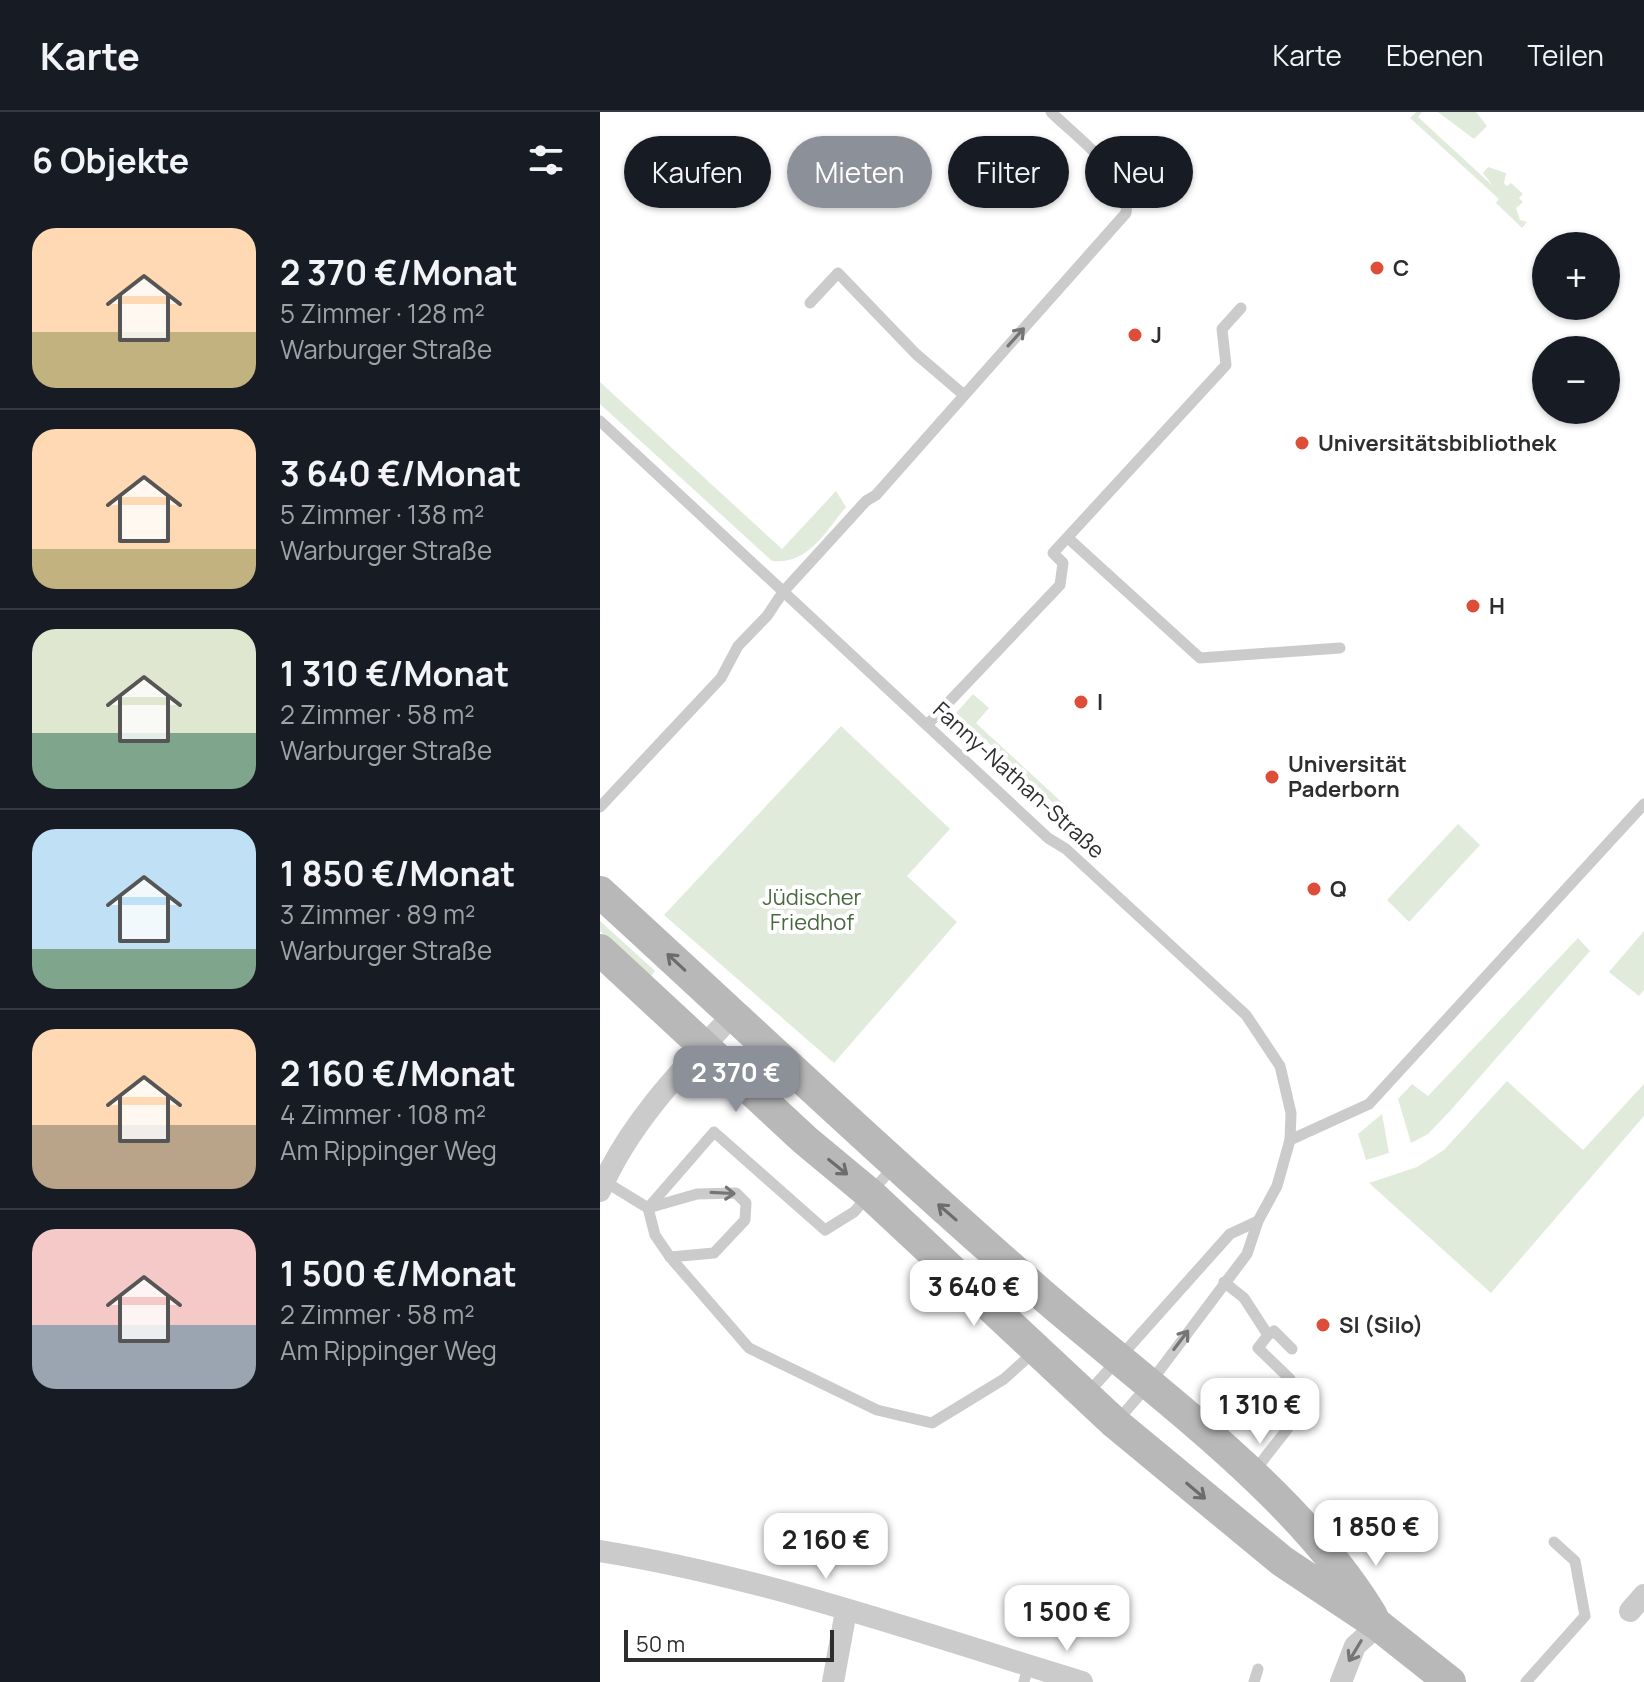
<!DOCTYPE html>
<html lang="de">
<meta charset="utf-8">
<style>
:root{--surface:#171b24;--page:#20242c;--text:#f1f3f6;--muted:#9ea1a6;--line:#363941;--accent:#8c9099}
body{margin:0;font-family:Manrope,sans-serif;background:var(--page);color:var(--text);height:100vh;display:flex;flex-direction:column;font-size:30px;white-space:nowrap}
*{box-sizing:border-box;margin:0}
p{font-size:26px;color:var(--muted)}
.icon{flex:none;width:44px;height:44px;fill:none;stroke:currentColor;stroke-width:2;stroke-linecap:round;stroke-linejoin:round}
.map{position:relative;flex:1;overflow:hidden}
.sheet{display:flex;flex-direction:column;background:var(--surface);width:600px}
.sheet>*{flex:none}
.hud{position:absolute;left:24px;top:24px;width:760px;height:72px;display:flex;gap:16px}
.buttons{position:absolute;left:932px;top:120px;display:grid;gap:16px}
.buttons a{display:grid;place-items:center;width:88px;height:88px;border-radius:50%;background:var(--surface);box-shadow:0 2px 6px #0004;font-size:40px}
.scale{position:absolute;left:24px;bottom:20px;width:210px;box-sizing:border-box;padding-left:8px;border:4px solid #2e2e2e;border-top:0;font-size:22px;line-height:28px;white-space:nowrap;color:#2e2e2e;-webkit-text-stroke:6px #fff;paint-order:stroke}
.price{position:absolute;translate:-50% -68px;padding:0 18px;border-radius:16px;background:#fff;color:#222;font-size:26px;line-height:52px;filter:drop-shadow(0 2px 4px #0008)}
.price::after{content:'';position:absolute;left:50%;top:48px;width:24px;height:18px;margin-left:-12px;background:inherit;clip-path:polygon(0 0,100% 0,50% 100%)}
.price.active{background:var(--accent);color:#fff}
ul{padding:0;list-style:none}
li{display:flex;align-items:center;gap:24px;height:200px;padding:0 32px}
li+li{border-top:2px solid var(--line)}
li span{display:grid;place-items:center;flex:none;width:224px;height:160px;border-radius:24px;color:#555}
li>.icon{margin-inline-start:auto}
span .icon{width:96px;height:96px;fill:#fffc;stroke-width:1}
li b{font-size:34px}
h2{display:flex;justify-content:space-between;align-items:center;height:96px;padding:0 32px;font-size:34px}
.chip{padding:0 28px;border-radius:36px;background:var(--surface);box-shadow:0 2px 6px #0004;font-size:28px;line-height:72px}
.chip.active{background:var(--accent);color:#fff}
header{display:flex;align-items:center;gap:48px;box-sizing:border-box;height:112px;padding:0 40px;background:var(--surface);border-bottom:2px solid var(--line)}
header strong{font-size:38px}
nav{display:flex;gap:44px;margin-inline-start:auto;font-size:28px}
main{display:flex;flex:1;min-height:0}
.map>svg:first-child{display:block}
</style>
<header>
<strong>Karte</strong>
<nav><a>Karte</a><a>Ebenen</a><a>Teilen</a></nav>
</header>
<main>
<section class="sheet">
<h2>6 Objekte<svg class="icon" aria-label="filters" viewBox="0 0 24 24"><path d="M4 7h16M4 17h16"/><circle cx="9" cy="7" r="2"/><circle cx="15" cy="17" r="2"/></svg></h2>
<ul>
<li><span style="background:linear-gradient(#ffd9b3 65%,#c2b280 0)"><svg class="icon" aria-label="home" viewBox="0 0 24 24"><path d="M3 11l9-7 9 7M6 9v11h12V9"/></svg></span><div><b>2 370 €/Monat</b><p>5 Zimmer · 128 m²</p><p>Warburger Straße</p></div></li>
<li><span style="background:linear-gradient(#ffd9b3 75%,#c2b280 0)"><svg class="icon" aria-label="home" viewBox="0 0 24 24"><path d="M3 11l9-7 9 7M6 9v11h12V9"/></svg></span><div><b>3 640 €/Monat</b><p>5 Zimmer · 138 m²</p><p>Warburger Straße</p></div></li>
<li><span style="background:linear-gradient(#dfe7d0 65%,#7fa58c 0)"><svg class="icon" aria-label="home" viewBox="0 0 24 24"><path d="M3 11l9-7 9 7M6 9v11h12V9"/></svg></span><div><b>1 310 €/Monat</b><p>2 Zimmer · 58 m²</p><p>Warburger Straße</p></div></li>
<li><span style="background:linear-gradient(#bfe0f5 75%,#7fa58c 0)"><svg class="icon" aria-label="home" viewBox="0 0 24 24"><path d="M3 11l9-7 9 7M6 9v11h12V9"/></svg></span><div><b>1 850 €/Monat</b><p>3 Zimmer · 89 m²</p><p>Warburger Straße</p></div></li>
<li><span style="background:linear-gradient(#ffd9b3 60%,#b9a48a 0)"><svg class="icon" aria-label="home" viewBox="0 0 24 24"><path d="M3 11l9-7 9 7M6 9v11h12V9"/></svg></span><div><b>2 160 €/Monat</b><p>4 Zimmer · 108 m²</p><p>Am Rippinger Weg</p></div></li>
<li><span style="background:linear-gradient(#f6c9c9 60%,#9aa5b1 0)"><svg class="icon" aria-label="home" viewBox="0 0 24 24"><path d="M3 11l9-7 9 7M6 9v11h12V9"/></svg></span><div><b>1 500 €/Monat</b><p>2 Zimmer · 58 m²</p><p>Am Rippinger Weg</p></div></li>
</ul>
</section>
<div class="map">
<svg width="1044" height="1570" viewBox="0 0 1044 1570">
<rect width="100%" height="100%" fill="#fff"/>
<g fill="#e1ebdc">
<path d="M816 0H822L818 5 893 74 883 61 888 55 906 61 904 71 907 74 911 71 923 82 919 86 923 90 916 96 920 108 927 110 922 116 896 91 899 87 810 6Z"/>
<path d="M838 0H876L887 14 874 27Z"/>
<path d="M0 270 182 437 236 379 246 395C225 420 208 453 172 449L0 292Z"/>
<path d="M373 582 389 596 376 611 467 695 463 700 356 601Z"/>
<path d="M241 614 350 717 307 764 357 810 234 951 64 803Z"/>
<path d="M858 712 880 733 809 810 787 788Z"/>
<path d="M0 809 55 859 50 865 0 819Z"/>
<path d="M1044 819V878L1039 884 1009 860Z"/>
<path d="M978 826 990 839 850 999 828 1022 811 1031 798 987 812 972 828 984Z"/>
<path d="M907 969 983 1038 1044 972V1004L891 1181 769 1071 817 1055 844 1038Z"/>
<path d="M782 1002 789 1041 766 1048 758 1022Z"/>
</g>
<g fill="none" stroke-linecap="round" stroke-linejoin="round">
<g stroke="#cbcbcb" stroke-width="11">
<path d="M210 191 238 161 316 242 364 283"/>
<path d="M0 309 448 726 466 737 646 903 680 954 691 1001 690 1028 677 1074 658 1109 647 1142 550 1271 518 1308"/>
<path d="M468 426 600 546 740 536"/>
<path d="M327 613 460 473 463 451 453 441 626 253 622 217 641 196"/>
<path d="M0 695 121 566 138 534 167 504 183 480 266 389 276 383 526 101C532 64 475 24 451 0"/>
<path d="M690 1028 769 992 1044 692"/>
<path d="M294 1054 254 1100 225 1118 114 1020 48 1096 55 1123 70 1145 149 1236 277 1298 332 1311 404 1267 434 1240"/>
<path d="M4 1069 48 1096 97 1082 136 1081 146 1091 145 1108 114 1141 70 1145"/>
<path d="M624 1170 644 1186 668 1223 658 1236 690 1267 662 1294 688 1316 653 1361"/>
<path d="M668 1223 674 1219 692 1237"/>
<path d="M488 1281 630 1122 658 1109"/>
<path d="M424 1570 428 1554"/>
<path d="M654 1570 658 1557"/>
<path d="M926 1570 985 1504 975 1449 954 1430"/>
</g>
<g stroke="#cbcbcb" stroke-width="22">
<path d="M0 1079C29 1011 83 956 133 903"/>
<path d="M0 1439C164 1465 324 1522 482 1570"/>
<path d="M1030 1499 1044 1483"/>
<path d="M233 1570 246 1499"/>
<path d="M741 1570 755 1534 778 1513"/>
</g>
<g stroke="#b8b8b8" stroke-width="32">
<path d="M0 780C146 914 290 1050 439 1180 548 1275 698 1380 772 1504"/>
<path d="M0 838 205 1028 270 1082 515 1311 682 1449 778 1513 850 1570"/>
</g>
</g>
<defs><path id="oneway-shaft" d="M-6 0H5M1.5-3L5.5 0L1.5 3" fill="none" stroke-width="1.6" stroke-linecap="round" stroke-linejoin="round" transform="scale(2)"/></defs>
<g stroke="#757575">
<use href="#oneway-shaft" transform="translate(416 225) rotate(-48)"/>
<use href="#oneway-shaft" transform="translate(123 1081) rotate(3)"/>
<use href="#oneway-shaft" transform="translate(581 1228) rotate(-53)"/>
<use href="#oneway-shaft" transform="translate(755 1539) rotate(121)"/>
</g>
<g stroke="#6c6c6c">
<use href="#oneway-shaft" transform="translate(76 850) rotate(-137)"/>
<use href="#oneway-shaft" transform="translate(238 1055) rotate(39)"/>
<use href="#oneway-shaft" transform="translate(347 1100) rotate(-139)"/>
<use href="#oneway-shaft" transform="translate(596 1379) rotate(40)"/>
</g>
<g fill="#de4d37" stroke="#fff" stroke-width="3">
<circle cx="777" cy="156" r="8"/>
<circle cx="535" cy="223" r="8"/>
<circle cx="702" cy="331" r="8"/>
<circle cx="873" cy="494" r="8"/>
<circle cx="481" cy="590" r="8"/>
<circle cx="672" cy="665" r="8"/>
<circle cx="714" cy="777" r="8"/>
<circle cx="723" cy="1213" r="8"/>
</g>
<g text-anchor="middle" stroke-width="8" stroke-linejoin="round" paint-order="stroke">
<g font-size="22" font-weight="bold" fill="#2e2e2e" stroke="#fff" text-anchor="start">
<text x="793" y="164">C</text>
<text x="551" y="231">J</text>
<text x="718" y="339">Universitätsbibliothek</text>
<text x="889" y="502">H</text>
<text x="497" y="598">I</text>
<text x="688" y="660">Universität<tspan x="688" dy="25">Paderborn</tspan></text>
<text x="730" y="785">Q</text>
<text x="739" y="1221">SI (Silo)</text>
</g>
<g font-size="22" fill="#2e2e2e" stroke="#fff">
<text transform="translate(419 668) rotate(42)" y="8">Fanny-Nathan-Straße</text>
</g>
<g font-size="22" fill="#48683d" stroke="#fff">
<text x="212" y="793">Jüdischer<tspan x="212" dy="25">Friedhof</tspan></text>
</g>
</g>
</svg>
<div class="buttons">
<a>+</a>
<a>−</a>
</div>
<div class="scale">50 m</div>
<b class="price active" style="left:136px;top:1002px">2 370 €</b>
<b class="price" style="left:374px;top:1216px">3 640 €</b>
<b class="price" style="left:660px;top:1334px">1 310 €</b>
<b class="price" style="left:776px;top:1456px">1 850 €</b>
<b class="price" style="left:226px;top:1469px">2 160 €</b>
<b class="price" style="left:467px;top:1541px">1 500 €</b>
<div class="hud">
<a class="chip">Kaufen</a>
<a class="chip active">Mieten</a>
<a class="chip">Filter</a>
<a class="chip">Neu</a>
</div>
</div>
</main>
